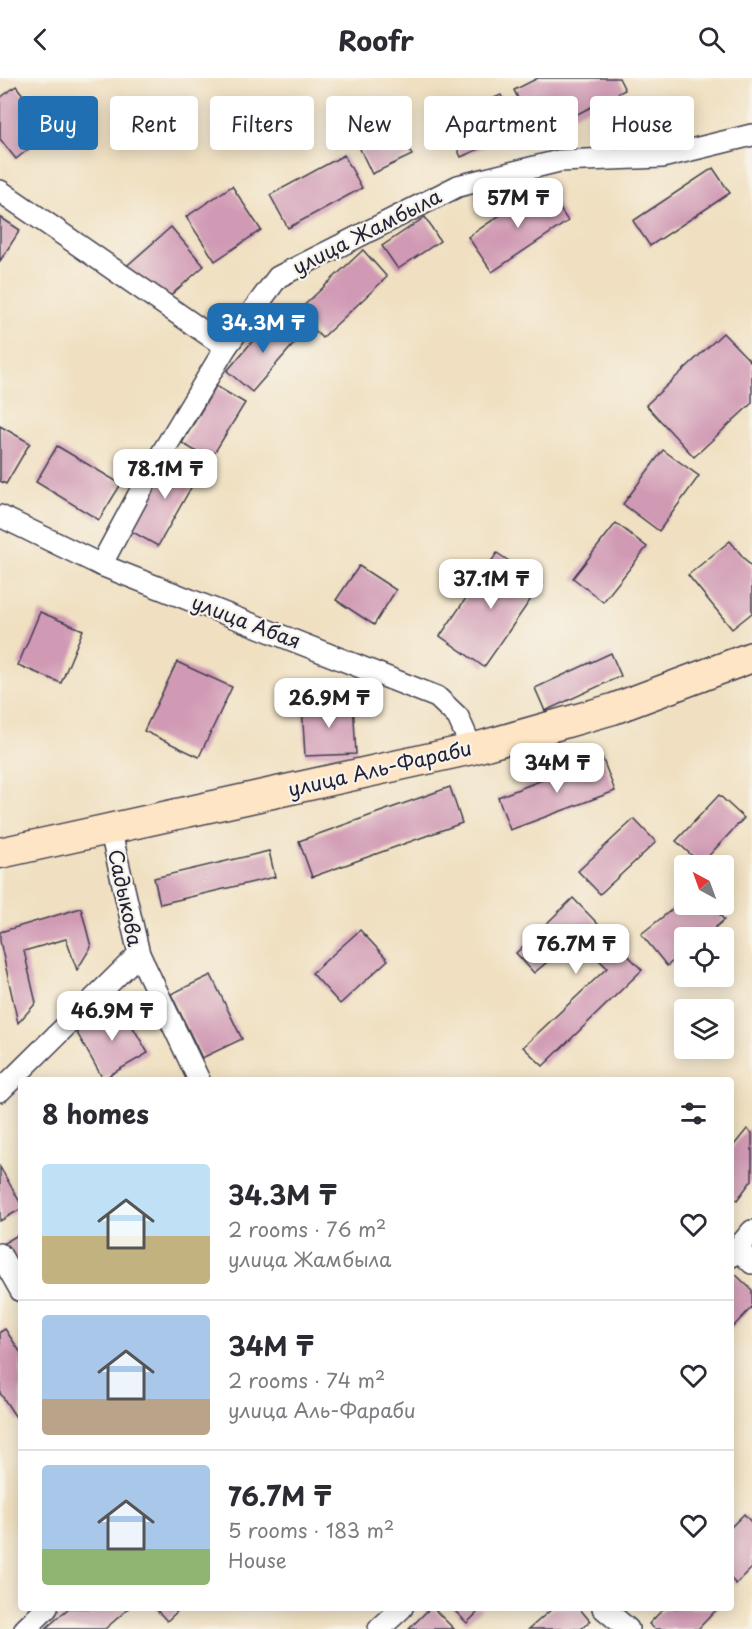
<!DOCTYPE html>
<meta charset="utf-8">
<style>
:root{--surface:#fff;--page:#f7f7f7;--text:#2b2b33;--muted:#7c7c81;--line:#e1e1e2;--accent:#1f6fb2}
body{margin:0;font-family:"Playpen Sans",sans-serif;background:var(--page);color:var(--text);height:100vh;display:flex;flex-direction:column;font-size:22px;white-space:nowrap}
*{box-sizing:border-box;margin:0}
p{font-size:20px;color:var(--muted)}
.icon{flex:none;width:33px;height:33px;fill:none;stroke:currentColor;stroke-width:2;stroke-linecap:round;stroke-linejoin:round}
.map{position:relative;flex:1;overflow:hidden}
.panel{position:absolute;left:18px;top:999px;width:716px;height:534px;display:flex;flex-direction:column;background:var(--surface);border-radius:6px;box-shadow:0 3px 15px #0003}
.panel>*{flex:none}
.banner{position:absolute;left:18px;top:18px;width:717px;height:54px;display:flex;gap:12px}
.needle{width:39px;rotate:319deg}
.tools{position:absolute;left:674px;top:777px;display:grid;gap:12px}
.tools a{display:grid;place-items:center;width:60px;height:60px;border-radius:6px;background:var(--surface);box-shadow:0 3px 15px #0003;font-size:30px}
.price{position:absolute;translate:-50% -51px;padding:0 14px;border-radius:12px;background:#fff;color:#222;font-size:20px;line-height:39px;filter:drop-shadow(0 2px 3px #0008)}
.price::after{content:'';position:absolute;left:50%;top:36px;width:18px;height:14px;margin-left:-9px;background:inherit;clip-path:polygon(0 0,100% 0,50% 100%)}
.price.current{background:var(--accent);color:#fff}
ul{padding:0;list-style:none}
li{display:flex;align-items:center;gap:18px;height:150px;padding:0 24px}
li+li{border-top:2px solid var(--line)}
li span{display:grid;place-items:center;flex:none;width:168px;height:120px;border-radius:6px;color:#555}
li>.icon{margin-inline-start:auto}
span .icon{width:72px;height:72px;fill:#fffc;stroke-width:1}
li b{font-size:26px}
h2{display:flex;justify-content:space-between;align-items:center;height:72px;padding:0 24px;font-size:26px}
.pill{padding:0 21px;border-radius:6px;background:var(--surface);box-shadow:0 3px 15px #0003;font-size:21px;line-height:54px}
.pill.current{background:var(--accent);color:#fff}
header{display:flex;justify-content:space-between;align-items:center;height:78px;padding:0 24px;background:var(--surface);font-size:27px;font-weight:700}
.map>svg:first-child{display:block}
</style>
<header><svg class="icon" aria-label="back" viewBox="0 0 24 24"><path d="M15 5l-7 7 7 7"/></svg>Roofr<svg class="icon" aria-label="search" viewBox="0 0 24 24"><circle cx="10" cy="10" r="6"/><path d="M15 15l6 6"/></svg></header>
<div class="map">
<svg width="752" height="1551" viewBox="0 0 752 1551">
<rect width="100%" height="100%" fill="#f7f3e8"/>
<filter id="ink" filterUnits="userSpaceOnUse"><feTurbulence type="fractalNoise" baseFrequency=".0167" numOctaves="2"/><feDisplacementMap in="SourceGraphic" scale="12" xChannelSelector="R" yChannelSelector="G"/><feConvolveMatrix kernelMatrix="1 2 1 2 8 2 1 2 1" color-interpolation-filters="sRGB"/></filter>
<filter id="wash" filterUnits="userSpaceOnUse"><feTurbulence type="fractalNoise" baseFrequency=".008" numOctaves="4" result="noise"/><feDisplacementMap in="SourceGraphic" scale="24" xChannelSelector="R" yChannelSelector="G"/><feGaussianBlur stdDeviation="1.35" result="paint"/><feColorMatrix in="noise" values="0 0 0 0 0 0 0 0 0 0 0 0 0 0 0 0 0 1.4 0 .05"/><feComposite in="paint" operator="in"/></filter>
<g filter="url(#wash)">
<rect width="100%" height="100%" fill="#f0e0c1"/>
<g id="blocks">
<g fill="#d099b4">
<path d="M538 0H619L625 12 536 57 514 12Z"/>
<path d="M16 8 51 53 16 81 0 61V20Z"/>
<path d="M501 17 517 54 461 79 444 42Z"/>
<path d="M391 35 412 77 372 96 352 54Z"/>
<path d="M344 77 362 110 288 150 270 117Z"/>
<path d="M713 90 730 115 650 168 633 143Z"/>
<path d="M544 107 568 143 492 194 468 159Z"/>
<path d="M232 108 261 152 215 183 186 139Z"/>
<path d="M0 139 20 152 0 183Z"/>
<path d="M425 139 440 163 398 191 382 168Z"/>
<path d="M171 149 204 188 155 231 122 192Z"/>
<path d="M363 172 387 199 322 260 297 234Z"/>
<path d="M274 238 299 260 252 314 227 293Z"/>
<path d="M723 255 752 285V325L694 379 646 327Z"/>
<path d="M216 308 245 325 210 382 182 365Z"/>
<path d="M0 348 30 365 6 406 0 403Z"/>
<path d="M57 368 121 406 99 442 36 404Z"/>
<path d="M663 372 699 398 659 453 623 426Z"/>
<path d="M172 376 201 392 158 468 129 452Z"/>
<path d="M616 445 647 469 603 524 573 500Z"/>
<path d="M730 463 752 490V535L732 551 688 497Z"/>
<path d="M497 475 542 505 484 589 440 558Z"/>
<path d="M359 488 396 512 374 547 336 522Z"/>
<path d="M40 534 83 552 61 605 18 587Z"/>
<path d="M611 575 621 598 545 633 535 610Z"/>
<path d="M177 584 232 609 199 679 144 653Z"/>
<path d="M353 624 356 676 305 678 302 627Z"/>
<path d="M602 679 615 713 510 752 498 719Z"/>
<path d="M450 709 462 745 312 799 299 763Z"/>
<path d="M719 717 744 740 701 786 676 763Z"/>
<path d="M634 741 656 764 600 816 578 793Z"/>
<path d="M269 773 275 799 160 826 154 800Z"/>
<path d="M573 820 642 892 543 988 523 969 607 890 577 859 534 895 516 875Z"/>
<path d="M684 822V826H712L724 842 703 860H684V874L667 888 641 856Z"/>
<path d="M81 830 91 869 77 892 66 861 24 873 36 925 18 945 0 863V854Z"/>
<path d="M360 852 388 882 340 926 312 895Z"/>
<path d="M211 897 242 961 202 980 171 916Z"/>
<path d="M120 927 148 975 103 1001 76 953Z"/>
<path d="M747 1051 752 1055V1102L737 1122 730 1117V1072Z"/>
<path d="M0 1089 21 1126V1131L0 1143Z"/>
<path d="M21 1155V1193L4 1165Z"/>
<path d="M735 1196 752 1212V1229L730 1252V1201Z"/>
<path d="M5 1251 21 1275V1342L19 1344 0 1315V1254Z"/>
<path d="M744 1436 752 1445V1490L736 1506 730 1500V1450Z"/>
<path d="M69 1530H129L105 1551H45Z"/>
<path d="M155 1530H181L167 1543Z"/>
<path d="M430 1530H433L454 1551H409Z"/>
<path d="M452 1530H482L467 1545Z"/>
<path d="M553 1530H579L590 1543 581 1551H529Z"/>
<path d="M664 1530H718L698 1551H655L649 1546Z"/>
</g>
</g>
</g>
<g filter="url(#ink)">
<use href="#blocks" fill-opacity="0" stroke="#413e4f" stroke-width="1.5"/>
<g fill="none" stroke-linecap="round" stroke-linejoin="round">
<g stroke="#413e4f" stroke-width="24">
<g id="street">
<path d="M0 113 226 269"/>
<path d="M0 438 101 487 437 619 458 639 472 671"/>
<path d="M101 487 153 390 226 269 278 199 458 108 559 83 662 79 752 57"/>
<path d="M139 876 199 1002"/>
<path d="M0 1013 139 876 110 750"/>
<path d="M737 1171 752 1185"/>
<path d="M0 1176 21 1213"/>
<path d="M730 1179 752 1153"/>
<path d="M603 1530 628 1551"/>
<path d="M25 1551 47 1530"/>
<path d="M379 1551 402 1530"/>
</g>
</g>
<g stroke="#413e4f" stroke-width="33">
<path id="secondary" d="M0 775 472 671 613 631 752 579"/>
</g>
<use href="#street" stroke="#fff" stroke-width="21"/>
<use href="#secondary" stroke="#fde5c5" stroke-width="30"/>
</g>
</g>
<g text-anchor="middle" stroke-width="4.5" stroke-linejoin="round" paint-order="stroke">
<g font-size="20" fill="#22223b" stroke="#f7f3e8">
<text transform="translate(367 154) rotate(-27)" y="7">улица Жамбыла</text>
<text transform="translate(246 544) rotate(21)" y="7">улица Абая</text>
<text transform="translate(380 691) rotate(-13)" y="7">улица Аль-Фараби</text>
<text transform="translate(125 820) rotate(78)" y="7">Садыкова</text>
</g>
</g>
</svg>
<div class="tools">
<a><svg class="needle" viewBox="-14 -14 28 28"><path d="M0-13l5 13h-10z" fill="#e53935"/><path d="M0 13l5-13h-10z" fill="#7c7c81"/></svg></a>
<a><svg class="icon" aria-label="locate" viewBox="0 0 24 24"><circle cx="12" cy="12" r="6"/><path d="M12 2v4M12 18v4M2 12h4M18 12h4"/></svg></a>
<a><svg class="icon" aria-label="layers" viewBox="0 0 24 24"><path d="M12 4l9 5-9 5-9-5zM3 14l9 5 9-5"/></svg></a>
</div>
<b class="price" style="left:518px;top:151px">57M ₸</b>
<b class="price current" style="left:263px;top:276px">34.3M ₸</b>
<b class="price" style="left:165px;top:422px">78.1M ₸</b>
<b class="price" style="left:491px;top:532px">37.1M ₸</b>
<b class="price" style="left:329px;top:651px">26.9M ₸</b>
<b class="price" style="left:557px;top:716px">34M ₸</b>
<b class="price" style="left:576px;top:897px">76.7M ₸</b>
<b class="price" style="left:112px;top:964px">46.9M ₸</b>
<div class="banner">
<a class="pill current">Buy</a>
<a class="pill">Rent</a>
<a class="pill">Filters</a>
<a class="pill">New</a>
<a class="pill">Apartment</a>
<a class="pill">House</a>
</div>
<section class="panel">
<h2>8 homes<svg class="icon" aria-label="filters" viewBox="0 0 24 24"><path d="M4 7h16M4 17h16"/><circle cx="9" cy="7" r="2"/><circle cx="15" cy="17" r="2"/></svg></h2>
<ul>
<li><span style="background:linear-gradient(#bfe0f5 60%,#c2b280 0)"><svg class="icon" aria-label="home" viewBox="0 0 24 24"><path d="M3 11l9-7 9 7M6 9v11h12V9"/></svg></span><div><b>34.3M ₸</b><p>2 rooms · 76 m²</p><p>улица Жамбыла</p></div><svg class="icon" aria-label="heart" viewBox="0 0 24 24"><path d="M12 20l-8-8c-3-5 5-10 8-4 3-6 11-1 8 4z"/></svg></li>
<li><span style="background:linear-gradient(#a9c7e8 70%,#b9a48a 0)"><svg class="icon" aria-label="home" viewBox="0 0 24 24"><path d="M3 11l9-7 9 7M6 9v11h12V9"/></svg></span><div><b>34M ₸</b><p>2 rooms · 74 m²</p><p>улица Аль-Фараби</p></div><svg class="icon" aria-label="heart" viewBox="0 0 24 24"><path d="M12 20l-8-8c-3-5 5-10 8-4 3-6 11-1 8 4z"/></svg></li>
<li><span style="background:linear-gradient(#a9c7e8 70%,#8fb573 0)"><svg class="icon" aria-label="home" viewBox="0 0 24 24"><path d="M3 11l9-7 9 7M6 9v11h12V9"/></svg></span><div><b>76.7M ₸</b><p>5 rooms · 183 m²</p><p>House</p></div><svg class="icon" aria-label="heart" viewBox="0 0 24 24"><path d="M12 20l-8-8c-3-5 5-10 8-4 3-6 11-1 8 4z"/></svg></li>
</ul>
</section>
</div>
